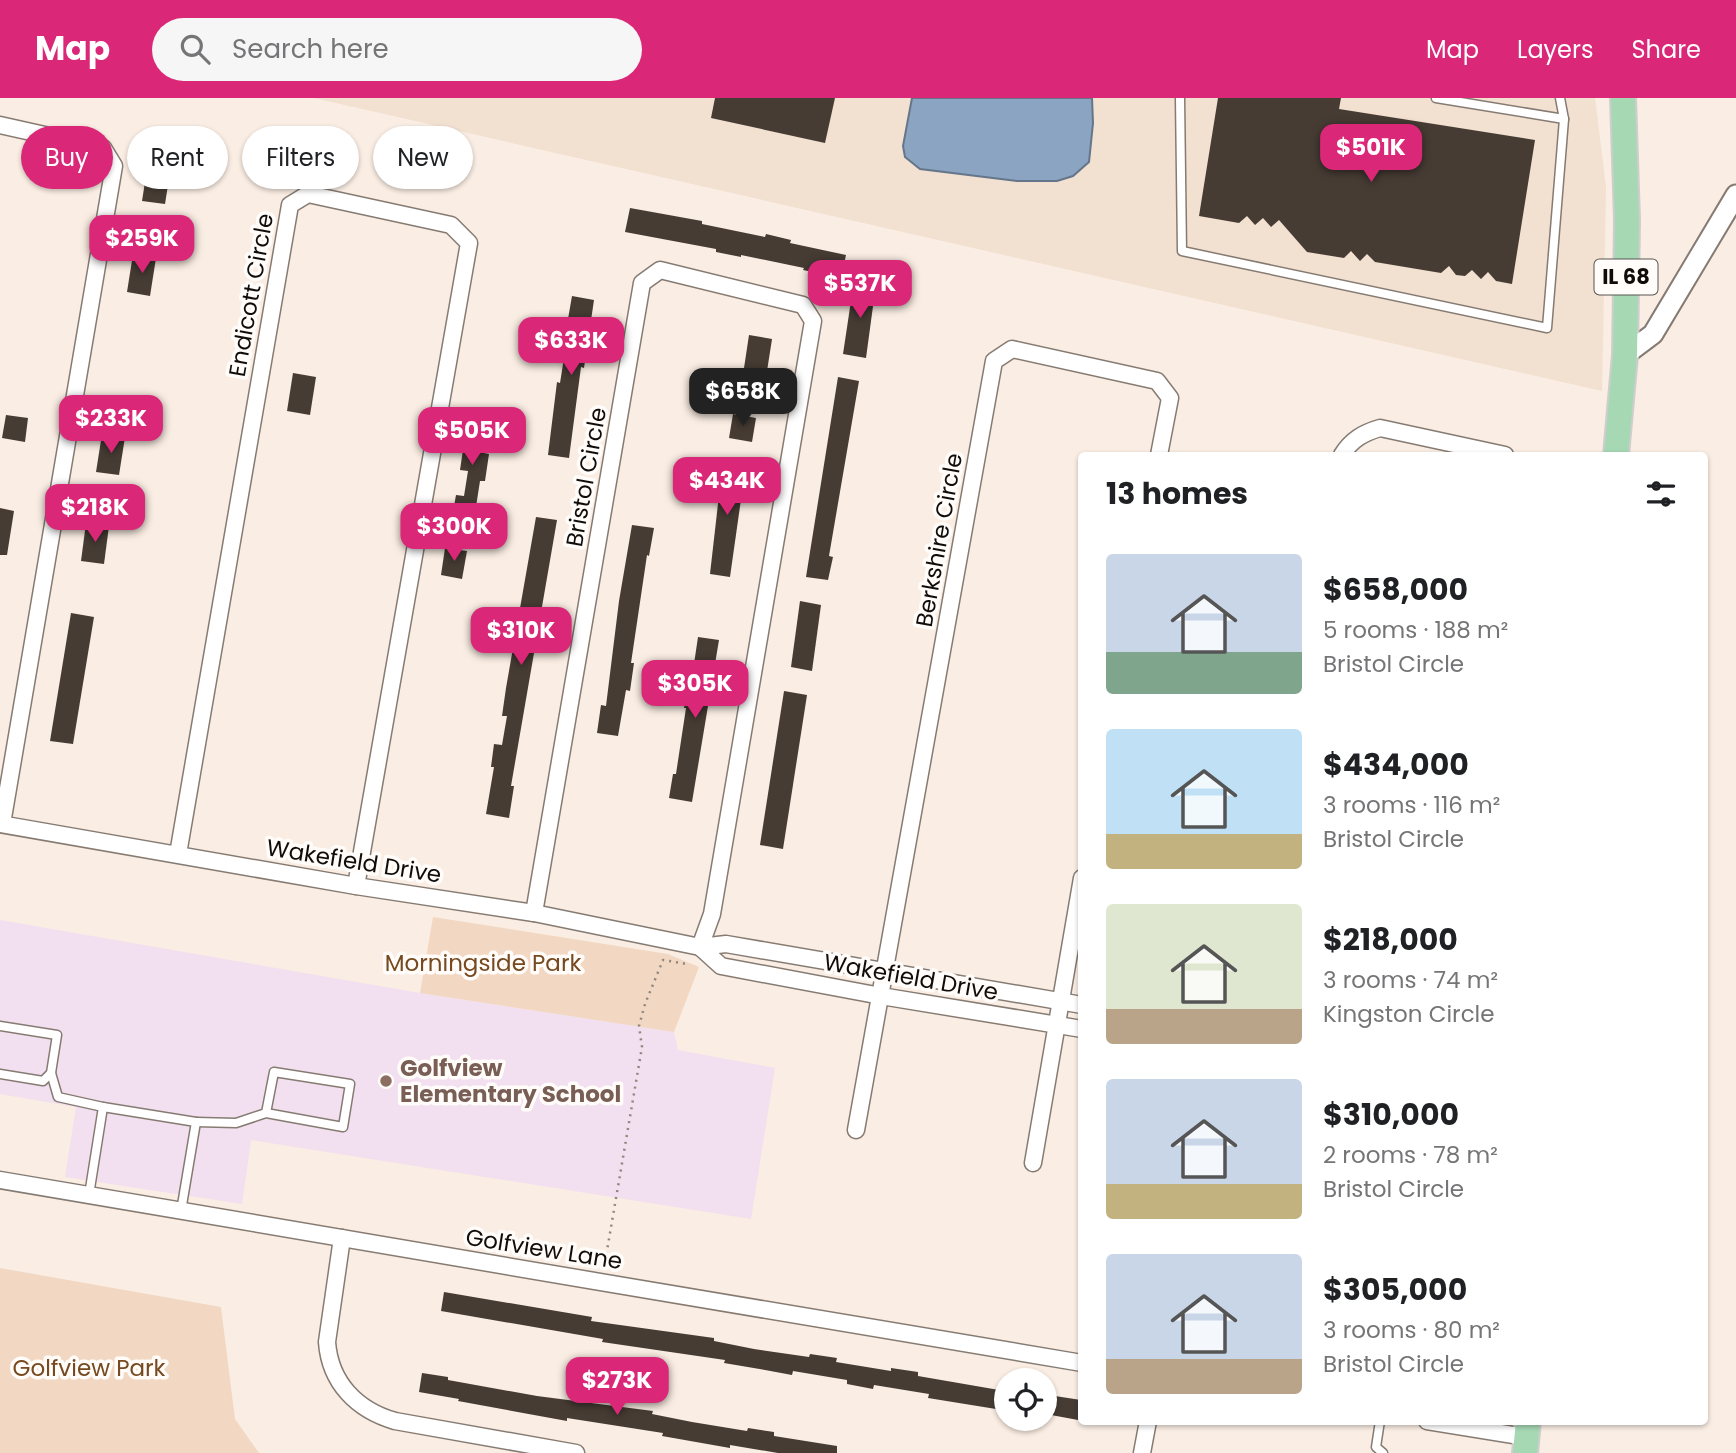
<!DOCTYPE html>
<meta charset="utf-8">
<style>
:root{--surface:#fff;--page:#f6f6f6;--text:#202124;--muted:#757577;--accent:#db2777}
body{margin:0;font-family:Poppins,sans-serif;background:var(--page);color:var(--text);height:100vh;display:flex;flex-direction:column;font-size:26px;white-space:nowrap}
*{box-sizing:border-box;margin:0}
p{font-size:23px;color:var(--muted)}
.icon{flex:none;width:38px;height:38px;fill:none;stroke:currentColor;stroke-width:2;stroke-linecap:round;stroke-linejoin:round}
.map{position:relative;flex:1;overflow:hidden}
.details{position:absolute;left:1078px;top:354px;width:630px;height:973px;display:flex;flex-direction:column;background:var(--surface);border-radius:7px;box-shadow:0 2px 5px #0004}
.details>*{flex:none}
.guide{position:absolute;left:21px;top:28px;width:665px;height:63px;display:flex;gap:14px}
.tools{position:absolute;left:994px;top:1270px;display:grid;gap:14px}
.tools a{display:grid;place-items:center;width:63px;height:63px;border-radius:50%;background:var(--surface);box-shadow:0 2px 5px #0004;font-size:35px}
.price{position:absolute;translate:-50% -60px;padding:0 16px;border-radius:14px;background:var(--accent);color:#fff;font-size:23px;line-height:46px;filter:drop-shadow(0 2px 4px #0008)}
.price::after{content:'';position:absolute;left:50%;top:42px;width:21px;height:16px;margin-left:-10px;background:inherit;clip-path:polygon(0 0,100% 0,50% 100%)}
.price.active{background:#222;color:#fff}
ul{padding:0;list-style:none}
li{display:flex;align-items:center;gap:21px;height:175px;padding:0 28px}
li span{display:grid;place-items:center;flex:none;width:196px;height:140px;border-radius:7px;color:#555}
li>.icon{margin-inline-start:auto}
span .icon{width:84px;height:84px;fill:#fffc;stroke-width:1}
li b{font-size:30px}
h2{display:flex;justify-content:space-between;align-items:center;height:84px;padding:0 28px;font-size:30px}
.chip{padding:0 24px;border-radius:32px;background:var(--surface);box-shadow:0 2px 5px #0004;font-size:24px;line-height:63px}
.chip.active{background:var(--accent);color:#fff}
header{display:flex;align-items:center;gap:42px;box-sizing:border-box;height:98px;padding:0 35px;background:var(--accent);color:#fff}
header strong{font-size:33px}
nav{display:flex;gap:38px;margin-inline-start:auto;font-size:24px}
.search{width:490px;height:63px;background:var(--page);display:flex;align-items:center;gap:18px;box-sizing:border-box;padding:0 24px;border-radius:38px;color:var(--muted);font-size:26px}
.map>svg:first-child{display:block}
</style>
<header>
<strong>Map</strong>
<div class="search"><svg class="icon" aria-label="search" viewBox="0 0 24 24"><circle cx="10" cy="10" r="6"/><path d="M15 15l6 6"/></svg>Search here</div>
<nav><a>Map</a><a>Layers</a><a>Share</a></nav>
</header>
<div class="map">
<svg width="1736" height="1355" viewBox="0 0 1736 1355">
<rect width="100%" height="100%" fill="#faede3"/>
<path fill="#f2e0d1" d="M314 0H1595L1606 89 1602 293Z"/>
<path fill="#f2dfef" d="M0 822 420 895 674 934 678 952 775 970 751 1121 251 1042 242 1106 65 1079 76 1009 0 996Z"/>
<g fill="#f2d8c2">
<path d="M433 819 668 856 699 869 674 934 420 895Z"/>
<path d="M0 1170 221 1209 235 1321 259 1355H0Z"/>
</g>
<path fill="#8aa4c2" stroke="#65768a" stroke-width="2" d="M912 0H1092L1093 25 1089 64 1073 78 1057 83H1017L920 71 905 59 903 48Z"/>
<g fill="#463c34">
<path d="M715 0H835L825 45 711 20Z"/>
<path d="M1218 0H1341L1339 11 1535 42 1512 186 1496 183 1488 174 1481 181 1472 172 1465 178 1456 177 1449 168 1441 175 1375 164 1367 156 1360 163 1351 153 1344 160 1307 154 1279 122 1271 129 1263 120 1255 127 1247 118 1239 125 1199 118Z"/>
<path d="M148 65 171 68 165 106 142 103Z"/>
<path d="M630 110 702 123V126L765 139 766 136 791 142 790 145 846 157 841 180 803 172 804 170 741 157V159L716 154V151L625 134Z"/>
<path d="M133 156 156 160 150 198 127 194Z"/>
<path d="M854 183 876 186 866 260 843 256Z"/>
<path d="M572 198 594 202 584 270 581 269 569 360 548 357 557 284 560 285 570 222 568 221Z"/>
<path d="M749 237 772 241 767 273 744 270Z"/>
<path d="M293 275 316 279 310 317 287 313Z"/>
<path d="M838 279 859 283 829 458 833 459 828 482 806 479Z"/>
<path d="M469 311 490 314 484 355 489 356 485 383H480L473 428 451 425 456 397 464 398 468 373 460 372Z"/>
<path d="M733 316 756 320 752 344 729 340Z"/>
<path d="M6 317 28 320 25 344 2 340Z"/>
<path d="M102 336 125 339 119 377 96 374Z"/>
<path d="M723 362 746 366 730 479 710 476Z"/>
<path d="M0 410 14 413 7 457H0Z"/>
<path d="M536 419 557 422 511 688H514L509 720 486 716 494 669H491L494 646 502 647 507 618H502L506 590Z"/>
<path d="M86 425 109 428 104 466 81 463Z"/>
<path d="M632 427 654 430 649 458 647 457 631 565H634L630 593 626 592 618 638 597 635 601 607 606 608 619 503Z"/>
<path d="M445 450 467 453 462 481 441 477Z"/>
<path d="M800 503 821 507 812 573 791 569Z"/>
<path d="M71 515 94 519 73 646 50 643Z"/>
<path d="M698 539 719 542 692 704 669 700 673 676H676L686 610H684L688 586H691Z"/>
<path d="M784 593 807 597 783 751 760 747Z"/>
<path d="M444 1194 592 1219 591 1223 714 1240V1243L754 1251 809 1259 810 1256 837 1260 836 1264 891 1273V1270L918 1274V1278L999 1292 996 1311 928 1300 929 1296 874 1287 873 1291 847 1286V1282L793 1273 792 1277 765 1272 724 1265 725 1262 602 1244 603 1241 441 1213Z"/>
<path d="M422 1275 448 1279V1282L537 1298 653 1313 652 1316 692 1324 747 1333 748 1330 774 1334V1338L837 1348V1355H778L730 1347V1350L662 1338 663 1335 567 1320V1323L458 1303 459 1301 419 1294Z"/>
<path d="M1055 1298 1081 1302 1078 1322 1051 1317Z"/>
</g>
<g fill="none" stroke-linecap="round" stroke-linejoin="round">
<g stroke="#867b72" stroke-width="11">
<g id="service">
<path d="M1180 0 1182 153 1547 230 1564 21 1436 0"/>
<path d="M1560 0 1564 21"/>
<path d="M0 928 57 937 51 975 58 999 103 1009"/>
<path d="M0 976 43 983 51 975"/>
<path d="M196 1024 236 1025 266 1015 343 1029 350 986 274 974 266 1015"/>
<path d="M89 1097 103 1009 196 1024 181 1113"/>
<path d="M1380 1323 1376 1349 1383 1355"/>
</g>
</g>
<g stroke="#867b72" stroke-width="19">
<g id="minor">
<path d="M0 27 103 50 114 68 2 726"/>
<path d="M1342 357C1351 342 1363 335 1380 330L1505 357"/>
<path d="M0 726 356 788 534 815 700 849 726 846 1082 907"/>
<path d="M178 756 290 107 308 96 451 127 469 145 356 788"/>
<path d="M534 815 642 185 660 172 803 207 813 223 712 816 700 849"/>
<path d="M700 849 721 868 881 898 1082 931"/>
<path d="M856 1032 994 263 1012 251 1157 283 1170 300 1159 357"/>
<path d="M1033 1065 1082 780"/>
<path d="M0 1082C361 1143 721 1205 1082 1265"/>
<path d="M342 1140 327 1244C330 1285 357 1312 395 1323L576 1355"/>
<path d="M1427 1323 1526 1339"/>
<path d="M1142 1355 1148 1323"/>
</g>
</g>
<g stroke="#867b72" stroke-width="23">
<path id="tertiary" d="M1625 257 1653 236 1736 97"/>
</g>
<g stroke="#cfcece" stroke-width="28">
<g id="primary">
<path d="M1616 357 1625 257 1627 122 1623 0"/>
<path d="M1525 1355 1528 1323"/>
</g>
</g>
<path stroke="#8f867f" stroke-width="2.5" stroke-dasharray="2 5" stroke-linecap="butt" d="M604 1170 642 949 639 928 645 906 663 862 687 866"/>
<use href="#service" stroke="#fff" stroke-width="8"/>
<use href="#minor" stroke="#fff" stroke-width="16"/>
<use href="#tertiary" stroke="#fff" stroke-width="19"/>
<use href="#primary" stroke="#a7d8b4" stroke-width="24"/>
</g>
<circle fill="#8d6e63" stroke="#fffcfa" stroke-width="2.5" cx="386" cy="983" r="7"/>
<g text-anchor="middle" stroke-width="7" stroke-linejoin="round" paint-order="stroke">
<rect fill="#fffcfa" stroke="#585451" stroke-width="2" x="1594.5" y="161.5" width="63" height="35" rx="5"/>
<g font-size="21" font-weight="bold" fill="#100c09">
<text x="1626" y="186">IL 68</text>
</g>
<g font-size="23" fill="#100c09" stroke="#fffcfa">
<text transform="translate(251 197) rotate(-80)" y="8">Endicott Circle</text>
<text transform="translate(586 379) rotate(-80)" y="8">Bristol Circle</text>
<text transform="translate(939 442) rotate(-80)" y="8">Berkshire Circle</text>
<text transform="translate(354 763) rotate(9)" y="8">Wakefield Drive</text>
<text transform="translate(911 879) rotate(10)" y="8">Wakefield Drive</text>
<text transform="translate(544 1151) rotate(9)" y="8">Golfview Lane</text>
</g>
<g font-size="23" fill="#76491f" stroke="#fffcfa">
<text x="483" y="873">Morningside Park</text>
<text x="89" y="1278">Golfview Park</text>
</g>
<g font-size="23" font-weight="bold" fill="#785e54" stroke="#fffcfa" text-anchor="start">
<text x="400" y="978">Golfview<tspan x="400" dy="26">Elementary School</tspan></text>
</g>
</g>
</svg>
<div class="tools">
<a><svg class="icon" aria-label="locate" viewBox="0 0 24 24"><circle cx="12" cy="12" r="6"/><path d="M12 2v4M12 18v4M2 12h4M18 12h4"/></svg></a>
</div>
<b class="price" style="left:1371px;top:86px">$501K</b>
<b class="price" style="left:142px;top:177px">$259K</b>
<b class="price" style="left:860px;top:222px">$537K</b>
<b class="price" style="left:571px;top:279px">$633K</b>
<b class="price active" style="left:743px;top:330px">$658K</b>
<b class="price" style="left:111px;top:357px">$233K</b>
<b class="price" style="left:472px;top:369px">$505K</b>
<b class="price" style="left:727px;top:419px">$434K</b>
<b class="price" style="left:95px;top:446px">$218K</b>
<b class="price" style="left:454px;top:465px">$300K</b>
<b class="price" style="left:521px;top:569px">$310K</b>
<b class="price" style="left:695px;top:622px">$305K</b>
<b class="price" style="left:617px;top:1319px">$273K</b>
<div class="guide">
<a class="chip active">Buy</a>
<a class="chip">Rent</a>
<a class="chip">Filters</a>
<a class="chip">New</a>
</div>
<section class="details">
<h2>13 homes<svg class="icon" aria-label="filters" viewBox="0 0 24 24"><path d="M4 7h16M4 17h16"/><circle cx="9" cy="7" r="2"/><circle cx="15" cy="17" r="2"/></svg></h2>
<ul>
<li><span style="background:linear-gradient(#c9d6e8 70%,#7fa58c 0)"><svg class="icon" aria-label="home" viewBox="0 0 24 24"><path d="M3 11l9-7 9 7M6 9v11h12V9"/></svg></span><div><b>$658,000</b><p>5 rooms · 188 m²</p><p>Bristol Circle</p></div></li>
<li><span style="background:linear-gradient(#bfe0f5 75%,#c2b280 0)"><svg class="icon" aria-label="home" viewBox="0 0 24 24"><path d="M3 11l9-7 9 7M6 9v11h12V9"/></svg></span><div><b>$434,000</b><p>3 rooms · 116 m²</p><p>Bristol Circle</p></div></li>
<li><span style="background:linear-gradient(#dfe7d0 75%,#b9a48a 0)"><svg class="icon" aria-label="home" viewBox="0 0 24 24"><path d="M3 11l9-7 9 7M6 9v11h12V9"/></svg></span><div><b>$218,000</b><p>3 rooms · 74 m²</p><p>Kingston Circle</p></div></li>
<li><span style="background:linear-gradient(#c9d6e8 75%,#c2b280 0)"><svg class="icon" aria-label="home" viewBox="0 0 24 24"><path d="M3 11l9-7 9 7M6 9v11h12V9"/></svg></span><div><b>$310,000</b><p>2 rooms · 78 m²</p><p>Bristol Circle</p></div></li>
<li><span style="background:linear-gradient(#c9d6e8 75%,#b9a48a 0)"><svg class="icon" aria-label="home" viewBox="0 0 24 24"><path d="M3 11l9-7 9 7M6 9v11h12V9"/></svg></span><div><b>$305,000</b><p>3 rooms · 80 m²</p><p>Bristol Circle</p></div></li>
</ul>
</section>
</div>
